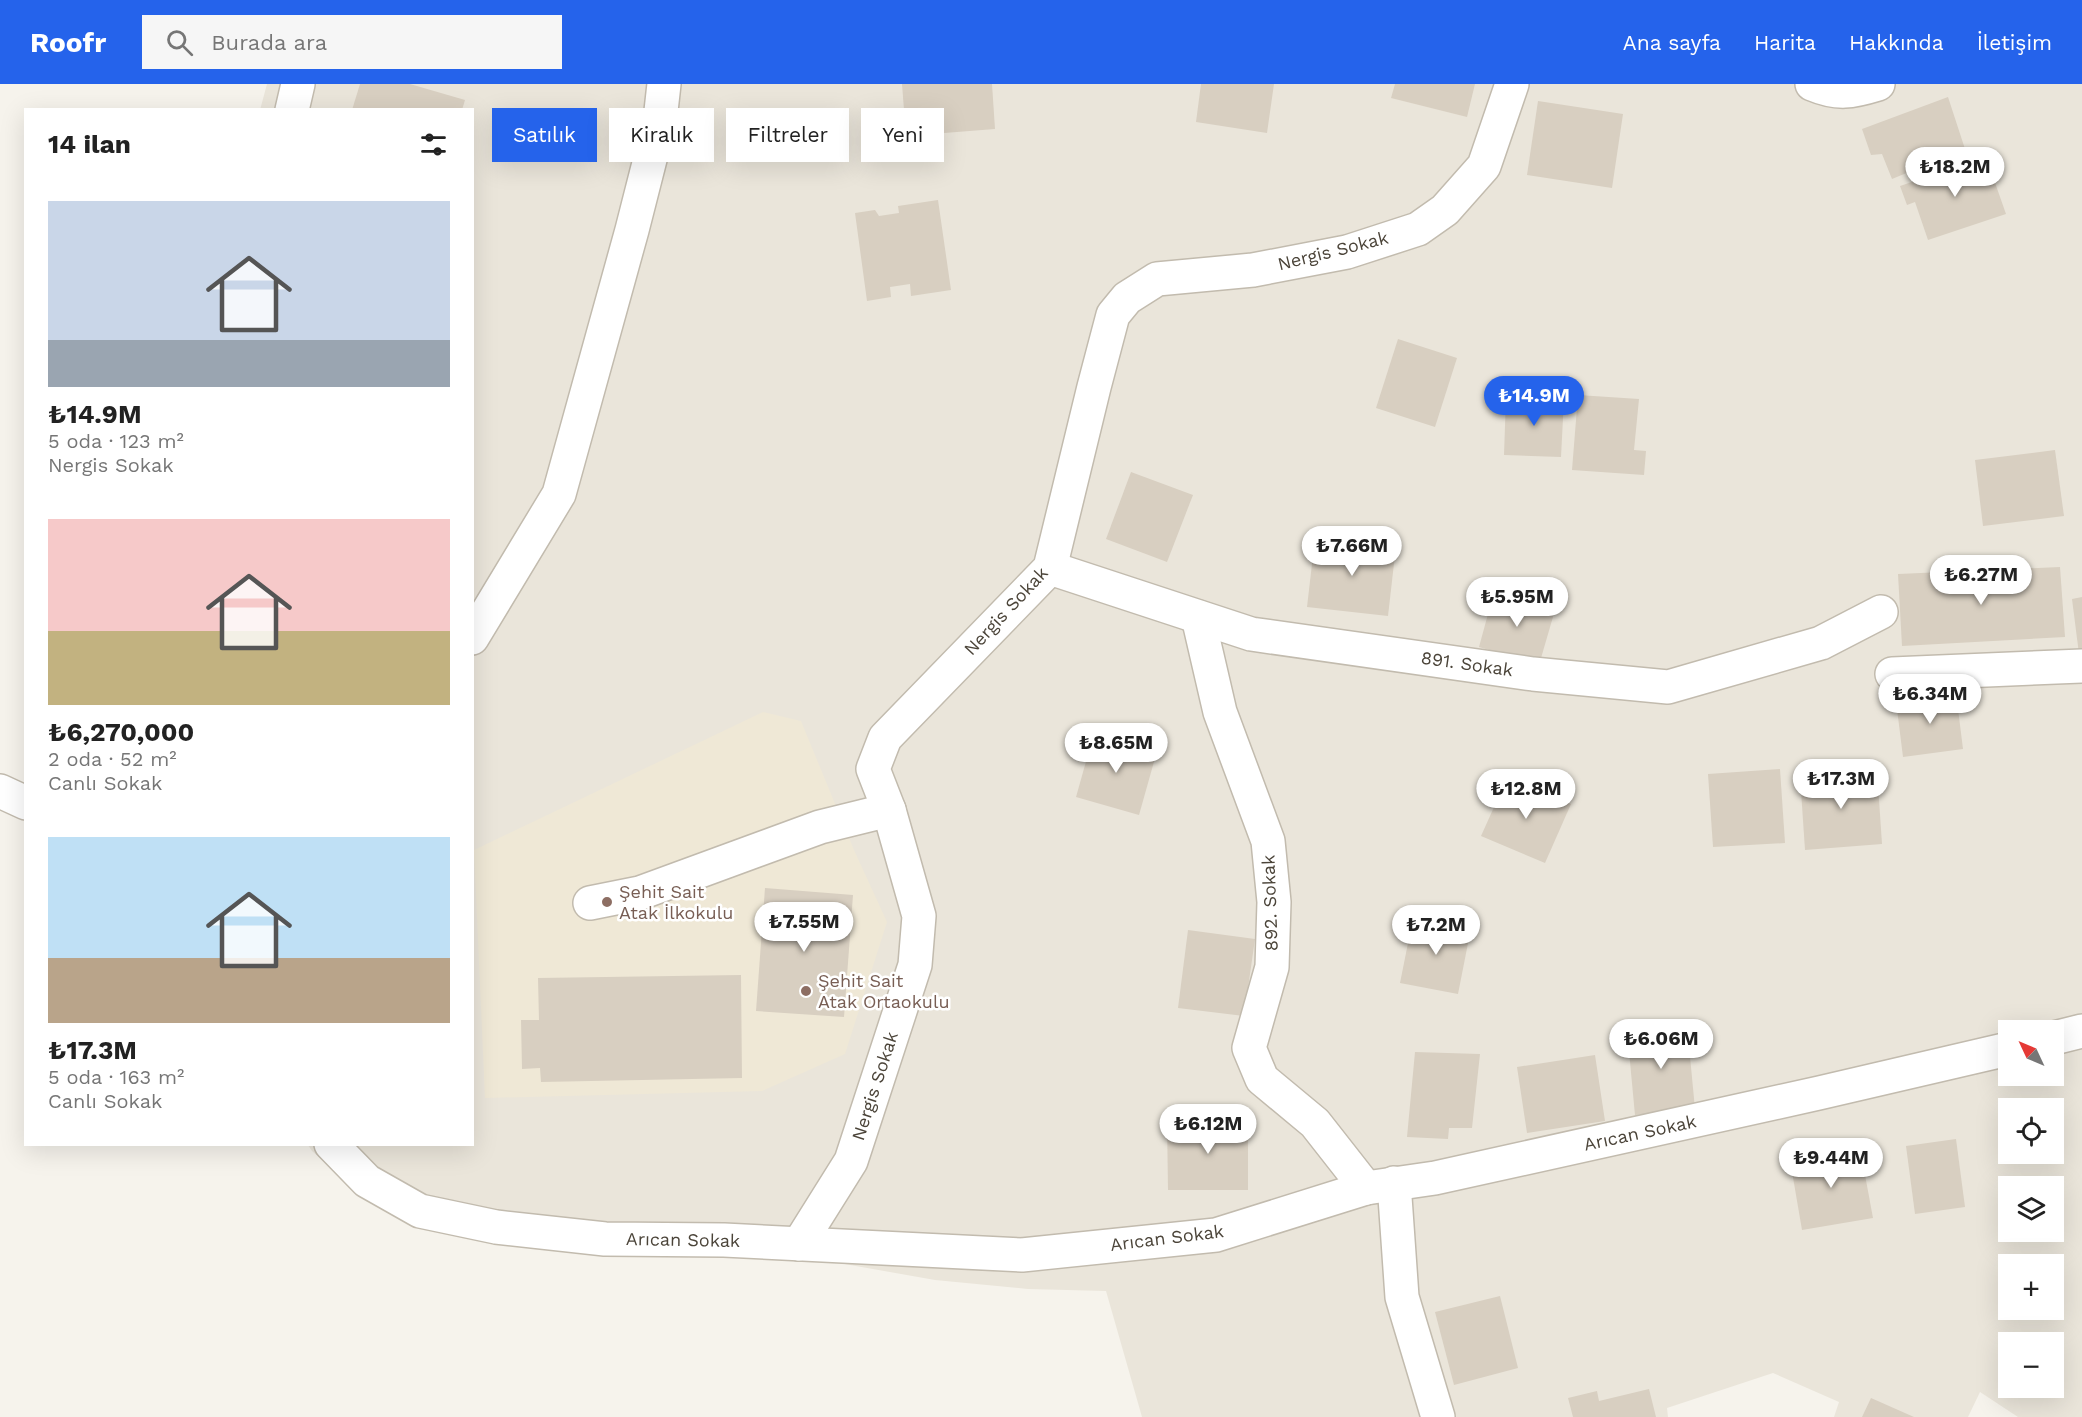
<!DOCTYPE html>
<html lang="tr">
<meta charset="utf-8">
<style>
:root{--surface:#fff;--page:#f6f6f6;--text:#222;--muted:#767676;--accent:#2563eb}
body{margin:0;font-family:"Work Sans",sans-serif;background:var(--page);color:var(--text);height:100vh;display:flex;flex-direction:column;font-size:22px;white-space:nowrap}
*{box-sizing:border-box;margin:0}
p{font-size:20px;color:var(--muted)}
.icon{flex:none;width:33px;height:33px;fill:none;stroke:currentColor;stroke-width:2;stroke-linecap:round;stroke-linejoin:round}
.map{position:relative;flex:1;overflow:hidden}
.panel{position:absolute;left:24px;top:24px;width:450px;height:1038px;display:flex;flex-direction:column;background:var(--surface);border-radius:0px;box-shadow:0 6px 24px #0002}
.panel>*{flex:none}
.top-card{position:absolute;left:492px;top:24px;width:570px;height:54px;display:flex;gap:12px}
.needle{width:39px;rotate:314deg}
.controls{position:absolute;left:1998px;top:936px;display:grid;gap:12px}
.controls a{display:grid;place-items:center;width:66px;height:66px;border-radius:0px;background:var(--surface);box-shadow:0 6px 24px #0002;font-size:30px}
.price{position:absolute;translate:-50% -51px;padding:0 14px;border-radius:21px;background:#fff;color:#222;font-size:20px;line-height:39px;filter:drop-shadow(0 2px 3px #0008)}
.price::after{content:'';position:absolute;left:50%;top:36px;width:18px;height:14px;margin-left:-9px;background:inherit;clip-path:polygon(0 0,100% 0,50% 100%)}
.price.on{background:var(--accent);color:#fff}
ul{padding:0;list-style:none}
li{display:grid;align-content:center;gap:12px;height:318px;padding:0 24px}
li span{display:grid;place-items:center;height:186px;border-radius:0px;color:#555}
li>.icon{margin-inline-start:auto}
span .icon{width:108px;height:108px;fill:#fffc;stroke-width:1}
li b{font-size:26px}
h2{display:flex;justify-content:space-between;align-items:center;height:72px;padding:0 24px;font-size:26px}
.pill{padding:0 21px;border-radius:0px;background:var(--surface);box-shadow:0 6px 24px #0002;font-size:21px;line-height:54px}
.pill.on{background:var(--accent);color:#fff}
header{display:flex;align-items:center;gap:36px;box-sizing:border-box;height:84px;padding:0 30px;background:var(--accent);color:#fff}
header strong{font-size:28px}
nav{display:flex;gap:33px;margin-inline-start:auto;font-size:21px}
.search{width:420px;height:54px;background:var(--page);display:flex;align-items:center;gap:15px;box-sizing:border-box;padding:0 21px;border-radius:0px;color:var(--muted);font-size:22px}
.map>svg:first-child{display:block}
</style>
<header>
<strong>Roofr</strong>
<div class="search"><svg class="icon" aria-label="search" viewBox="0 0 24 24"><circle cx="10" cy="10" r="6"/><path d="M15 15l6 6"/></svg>Burada ara</div>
<nav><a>Ana sayfa</a><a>Harita</a><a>Hakkında</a><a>İletişim</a></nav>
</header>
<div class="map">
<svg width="2082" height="1333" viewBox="0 0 2082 1333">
<rect width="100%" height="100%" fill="#f6f3ec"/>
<path fill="#eae5da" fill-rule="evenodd" d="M267 0H2082V1333H2018L1980 1308 1968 1333H1834L1839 1318 1773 1289 1667 1324 1668 1333H1142L1106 1207 1028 1205 935 1196 805 1173 359 1109 312 1067 308 1061 472 1060V26H260ZM2008 946H2054V992H2008ZM2008 1024H2054V1070H2008ZM2008 1102H2054V1148H2008ZM2008 1180H2054V1226H2008ZM2008 1258H2054V1304H2008Z"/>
<path fill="#efe8d6" d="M763 628 801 637 854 766 887 838 845 970 762 1007 485 1014 474 766Z"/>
<g fill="#d8cfc1">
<path d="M360 0H410L465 16 462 26H352Z"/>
<path d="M902 0H992L995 45 906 52Z"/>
<path d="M1201 0H1274L1267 49 1196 38Z"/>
<path d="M1395 0H1475L1467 33 1391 14Z"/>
<path d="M1948 13 1965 65 1892 95 1882 70 1871 71 1862 45Z"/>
<path d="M1538 17 1623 30 1612 104 1527 91Z"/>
<path d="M1986 73 2006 130 1928 156 1915 118 1907 121 1900 102Z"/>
<path d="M938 116 951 206 911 212 910 200 890 203 891 213 867 217 855 129 875 126 879 132 899 129 898 122Z"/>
<path d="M1398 255 1457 274 1435 343 1376 324Z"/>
<path d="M1578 311 1639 315 1634 366 1646 367 1644 391 1572 386Z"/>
<path d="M1506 313 1564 315 1561 373 1504 371Z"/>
<path d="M2055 366 2064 432 1983 442 1975 376Z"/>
<path d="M1131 388 1193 411 1167 478 1106 455Z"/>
<path d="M1315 454 1396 462 1388 532 1307 523Z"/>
<path d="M2060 483 2065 553 1902 562 1898 490Z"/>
<path d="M1494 508 1555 526 1539 581 1479 563Z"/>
<path d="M2082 513V570H2079L2072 515Z"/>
<path d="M1956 609 1963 665 1903 673 1896 617Z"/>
<path d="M1094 649 1157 667 1139 731 1076 713Z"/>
<path d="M1780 685 1785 759 1713 763 1708 690Z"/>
<path d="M1877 686 1882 760 1805 766 1800 692Z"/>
<path d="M1508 692 1571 720 1545 779 1481 752Z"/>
<path d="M765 804 853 811 844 933 756 927Z"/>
<path d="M1413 834 1471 844 1458 910 1400 899Z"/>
<path d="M1188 846 1255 855 1244 932 1178 924Z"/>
<path d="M741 891 742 994 541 998 540 984 522 985 521 936H539L538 894Z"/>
<path d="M1687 941 1695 1025 1635 1031 1627 946Z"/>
<path d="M1415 968 1480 970 1472 1044H1449L1448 1055 1407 1053Z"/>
<path d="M1595 971 1605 1037 1527 1049 1517 983Z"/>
<path d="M1248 1036V1106H1168L1167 1037Z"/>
<path d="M1956 1055 1965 1123 1915 1130 1906 1062Z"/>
<path d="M1860 1064 1873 1134 1802 1146 1790 1076Z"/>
<path d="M1500 1212 1518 1284 1454 1301 1435 1228Z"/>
<path d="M1649 1305 1656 1333H1573L1568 1314 1597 1307 1599 1317Z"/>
<path d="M1871 1314 1914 1333H1862Z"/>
</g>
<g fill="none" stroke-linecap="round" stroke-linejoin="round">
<g stroke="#c2bbae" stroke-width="36">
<g id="minor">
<path d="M1812 0C1838 11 1852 8 1878 0"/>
<path d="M292 26 298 0"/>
<path d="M1050 484 1251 550 1533 590 1668 603 1821 559 1881 528"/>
<path d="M1198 533 1220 628 1268 757 1274 818 1272 883 1249 964 1262 995 1315 1039 1366 1104"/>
<path d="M472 554 559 410 632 146 660 36 664 0"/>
<path d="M1892 590 2082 582"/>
<path d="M0 707 26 719"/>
<path d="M590 819 640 809 820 743 889 726"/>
<path d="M2054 954 2082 947"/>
<path d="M331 1060 367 1097 420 1127 496 1143 605 1155 724 1156 1022 1171 1216 1151 1366 1104 1435 1094 1819 1009 2008 965"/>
<path d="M1394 1099 1402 1213 1438 1333"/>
<path d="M799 1160 851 1077 915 881 919 832 889 726 873 685 885 654 1050 484 1094 303 1113 231 1127 214 1157 195 1253 186 1347 168 1418 145 1445 126 1484 82 1512 0"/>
</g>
</g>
<use href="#minor" stroke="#fff" stroke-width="33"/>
</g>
<g fill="#8d6e63" stroke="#fff" stroke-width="2">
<circle cx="607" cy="818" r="6"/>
<circle cx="806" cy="907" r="6"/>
</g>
<g text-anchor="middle" stroke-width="5" stroke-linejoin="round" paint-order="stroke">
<g font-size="18" fill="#4b4439" stroke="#fff">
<text transform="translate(1333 167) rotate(-14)" y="6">Nergis Sokak</text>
<text transform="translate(1006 527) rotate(-47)" y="6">Nergis Sokak</text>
<text transform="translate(1467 580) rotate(8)" y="6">891. Sokak</text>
<text transform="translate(1270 819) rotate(-92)" y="6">892. Sokak</text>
<text transform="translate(875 1002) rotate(-72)" y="6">Nergis Sokak</text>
<text transform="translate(1640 1049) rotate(-12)" y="6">Arıcan Sokak</text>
<text transform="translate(1167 1154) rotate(-7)" y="6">Arıcan Sokak</text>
<text transform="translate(683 1156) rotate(1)" y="6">Arıcan Sokak</text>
</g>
<g font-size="18" fill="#785e54" stroke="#fff" text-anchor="start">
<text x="619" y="814">Şehit Sait<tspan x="619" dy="21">Atak İlkokulu</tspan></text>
<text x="818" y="903">Şehit Sait<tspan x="818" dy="21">Atak Ortaokulu</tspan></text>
</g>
</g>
</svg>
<div class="controls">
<a><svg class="needle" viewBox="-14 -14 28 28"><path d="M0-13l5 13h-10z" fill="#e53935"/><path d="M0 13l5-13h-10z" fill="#767676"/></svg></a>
<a><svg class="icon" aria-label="locate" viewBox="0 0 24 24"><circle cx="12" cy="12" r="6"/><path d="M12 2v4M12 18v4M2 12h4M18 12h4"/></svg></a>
<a><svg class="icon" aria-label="layers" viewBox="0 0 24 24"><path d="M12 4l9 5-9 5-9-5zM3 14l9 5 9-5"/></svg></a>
<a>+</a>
<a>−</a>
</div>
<b class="price" style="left:1955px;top:114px">₺18.2M</b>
<b class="price on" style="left:1534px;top:343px">₺14.9M</b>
<b class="price" style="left:1352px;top:493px">₺7.66M</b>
<b class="price" style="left:1981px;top:522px">₺6.27M</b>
<b class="price" style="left:1517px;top:544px">₺5.95M</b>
<b class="price" style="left:1930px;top:641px">₺6.34M</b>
<b class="price" style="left:1116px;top:690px">₺8.65M</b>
<b class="price" style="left:1841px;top:726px">₺17.3M</b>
<b class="price" style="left:1526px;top:736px">₺12.8M</b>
<b class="price" style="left:804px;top:869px">₺7.55M</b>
<b class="price" style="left:1436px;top:872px">₺7.2M</b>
<b class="price" style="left:1661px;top:986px">₺6.06M</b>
<b class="price" style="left:1208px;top:1071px">₺6.12M</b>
<b class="price" style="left:1831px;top:1105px">₺9.44M</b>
<div class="top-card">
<a class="pill on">Satılık</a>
<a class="pill">Kiralık</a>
<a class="pill">Filtreler</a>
<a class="pill">Yeni</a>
</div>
<section class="panel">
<h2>14 ilan<svg class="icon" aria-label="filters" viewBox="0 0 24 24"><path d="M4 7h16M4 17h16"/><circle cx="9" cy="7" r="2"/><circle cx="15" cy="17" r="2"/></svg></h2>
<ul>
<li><span style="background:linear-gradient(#c9d6e8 75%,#9aa5b1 0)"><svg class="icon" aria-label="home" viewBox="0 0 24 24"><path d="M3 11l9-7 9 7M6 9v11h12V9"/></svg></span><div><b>₺14.9M</b><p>5 oda · 123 m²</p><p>Nergis Sokak</p></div></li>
<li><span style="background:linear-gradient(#f6c9c9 60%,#c2b280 0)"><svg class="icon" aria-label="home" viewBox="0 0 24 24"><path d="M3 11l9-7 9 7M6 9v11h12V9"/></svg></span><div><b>₺6,270,000</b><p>2 oda · 52 m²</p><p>Canlı Sokak</p></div></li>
<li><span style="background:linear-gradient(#bfe0f5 65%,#b9a48a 0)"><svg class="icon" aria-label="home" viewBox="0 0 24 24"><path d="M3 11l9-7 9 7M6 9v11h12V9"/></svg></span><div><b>₺17.3M</b><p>5 oda · 163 m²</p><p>Canlı Sokak</p></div></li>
</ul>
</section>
</div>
